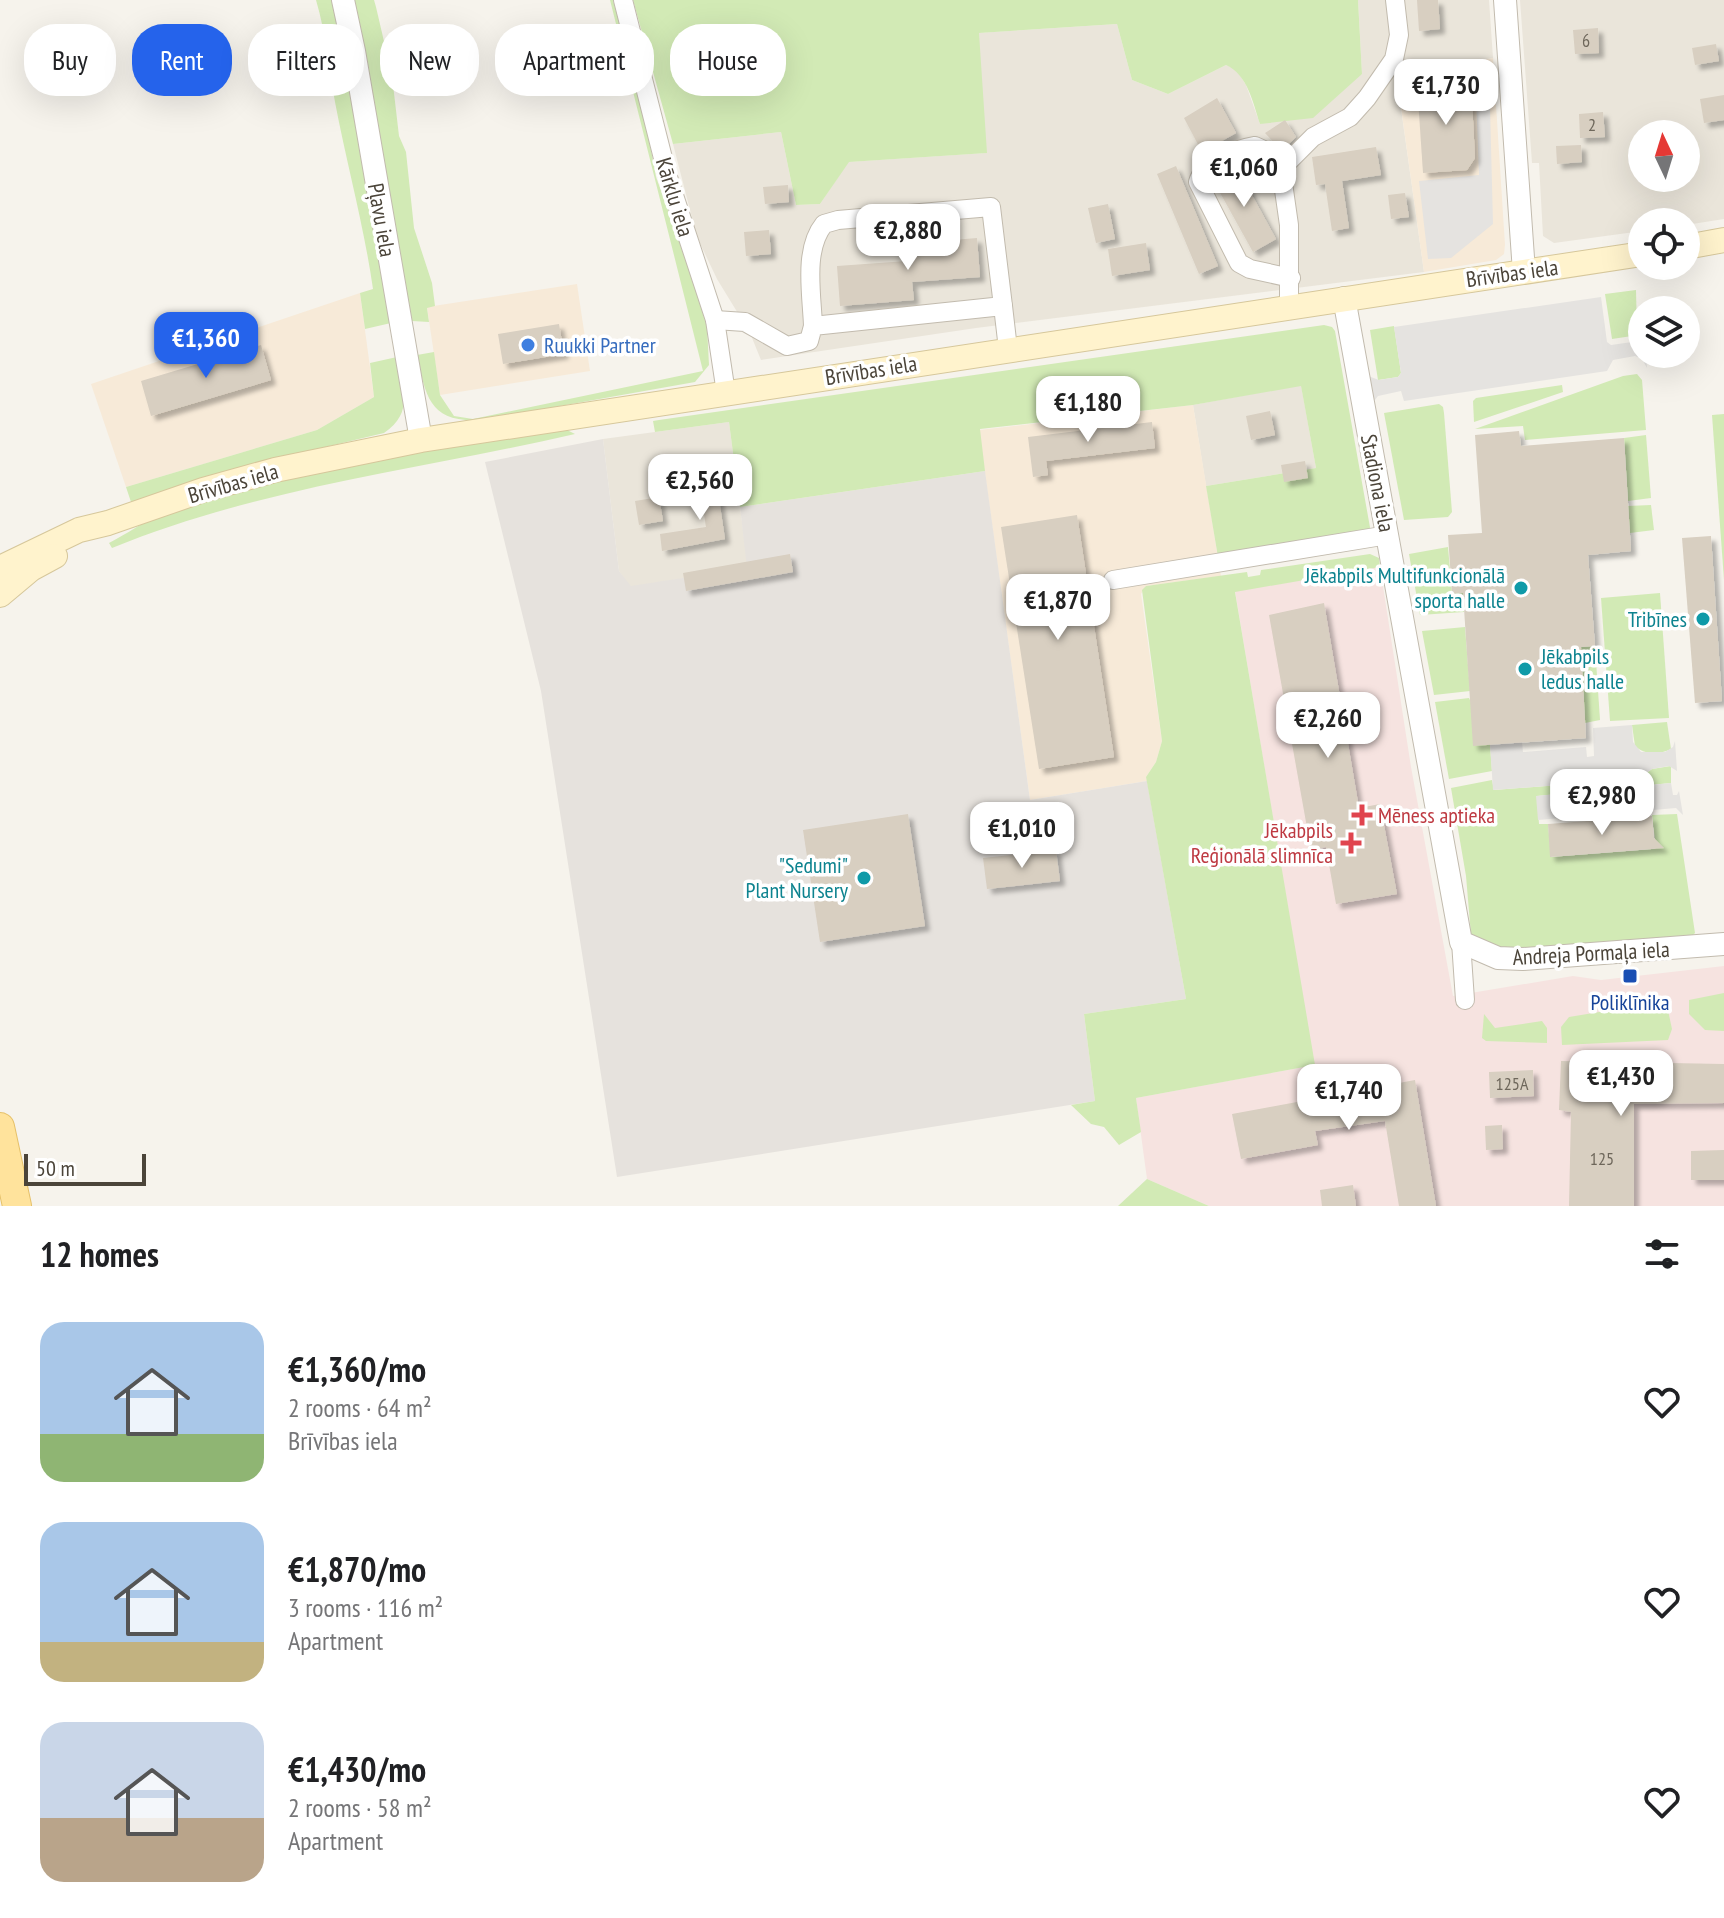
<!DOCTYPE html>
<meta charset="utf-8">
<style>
:root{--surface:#fff;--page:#f2f2f2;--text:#202124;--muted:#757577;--accent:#2563eb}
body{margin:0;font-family:"PT Sans Narrow",sans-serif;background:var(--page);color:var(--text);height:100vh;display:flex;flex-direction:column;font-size:30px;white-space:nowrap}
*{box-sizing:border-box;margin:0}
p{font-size:26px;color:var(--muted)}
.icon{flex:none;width:44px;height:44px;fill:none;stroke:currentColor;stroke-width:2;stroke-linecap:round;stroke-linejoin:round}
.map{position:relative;height:1206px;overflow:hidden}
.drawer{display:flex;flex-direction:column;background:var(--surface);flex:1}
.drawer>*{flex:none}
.guide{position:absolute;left:24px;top:24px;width:800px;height:72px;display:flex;gap:16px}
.needle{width:52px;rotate:356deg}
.tools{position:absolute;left:1628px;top:120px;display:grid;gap:16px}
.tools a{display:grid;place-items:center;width:72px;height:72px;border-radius:50%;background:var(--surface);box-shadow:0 8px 32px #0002;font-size:40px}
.scale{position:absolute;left:24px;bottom:20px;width:122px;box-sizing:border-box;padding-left:8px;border:4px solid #4b4439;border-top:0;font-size:22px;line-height:28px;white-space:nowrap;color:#4b4439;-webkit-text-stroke:6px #fff;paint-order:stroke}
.price{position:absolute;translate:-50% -68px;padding:0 18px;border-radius:16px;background:#fff;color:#222;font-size:26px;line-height:52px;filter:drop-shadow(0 2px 4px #0008)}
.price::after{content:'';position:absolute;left:50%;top:48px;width:24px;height:18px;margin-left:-12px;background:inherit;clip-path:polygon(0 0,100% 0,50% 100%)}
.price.current{background:var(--accent);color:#fff}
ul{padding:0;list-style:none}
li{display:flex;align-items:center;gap:24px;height:200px;padding:0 40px}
li span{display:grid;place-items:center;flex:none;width:224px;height:160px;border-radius:24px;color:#555}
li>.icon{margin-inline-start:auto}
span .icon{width:96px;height:96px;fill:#fffc;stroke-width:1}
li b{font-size:34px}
h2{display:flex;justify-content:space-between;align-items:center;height:96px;padding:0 40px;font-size:34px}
.tag{padding:0 28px;border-radius:32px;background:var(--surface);box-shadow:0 8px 32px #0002;font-size:28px;line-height:72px}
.tag.current{background:var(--accent);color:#fff}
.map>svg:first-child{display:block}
</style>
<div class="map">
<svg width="1724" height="1206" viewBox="0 0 1724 1206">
<defs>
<filter id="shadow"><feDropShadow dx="5" dy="5" stdDeviation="2" flood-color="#0004"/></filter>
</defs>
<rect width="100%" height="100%" fill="#f6f3ec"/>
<g fill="#eae5da" fill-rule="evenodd">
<path d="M1358 0H1489L1493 58 1396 73 1424 272 976 328 761 360 750 333 717 279 697 237 673 144 781 132 796 205 820 204 848 162 986 153 978 33 1117 24 1132 80 1168 94 1226 65 1236 69 1246 85 1260 124 1362 74Z"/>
<path d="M1520 0H1724V219L1686 225V222H1642V231L1554 243 1543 236 1539 163H1532ZM1642 134H1686V178H1642Z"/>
<path d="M1301 385 1316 468 1206 486 1193 405Z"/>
<path d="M729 422 748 568 630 587 619 571 603 439Z"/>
</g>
<g fill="#f7ead8">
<path d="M1493 58 1505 245 1504 254 1496 260 1424 272 1396 72Z"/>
<path d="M577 284 590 371 440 395 427 307Z"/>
<path d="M360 293 374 397 317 430 126 487 91 384Z"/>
<path d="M1193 405 1221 576 1146 586 1141 594 1162 741 1156 762 1146 777 1147 781 1030 800 979 430Z"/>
</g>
<path fill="#e6e2dd" d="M603 439 619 571 631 586 747 568 740 507 985 471 1030 800 1147 781 1186 999 1084 1014 1095 1101 617 1177 541 691 485 462Z"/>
<path fill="#f6e3e0" d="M1380 567 1411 767 1453 996 1573 976 1601 980 1724 966V1206H1209L1147 1179 1136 1098 1314 1065 1235 591Z"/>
<g fill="#d2eab5">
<path d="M316 0H335L391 323 365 329 360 293 373 289C364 226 347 165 335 102 329 68 326 34 316 0Z"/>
<path d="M351 0H374L376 7 392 76 399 136 406 152 414 228 432 283 435 306 427 308 429 322 412 321Z"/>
<path d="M610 0H613L648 133 656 177 688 264 707 327 709 365 695 382 481 420C430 423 426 398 417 355L434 352 440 395 454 416 473 419 703 371Z"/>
<path d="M633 0H1358L1362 74 1313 118 1260 124C1253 103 1248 75 1226 65L1168 94 1132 80 1117 24 979 33 987 153 849 162 820 204 796 205 781 132 673 144Z"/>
<path d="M1636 290 1637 332 1632 336 1612 339 1605 294Z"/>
<path d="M1324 325 1332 327 1335 331 1371 533 1218 557 1206 486 1316 468 1301 386 1193 405 980 429 985 471 740 507 729 422 655 432 653 421 659 420Z"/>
<path d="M1394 326 1401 373 1398 377 1378 380 1370 330Z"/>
<path d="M397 357C402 390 415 411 384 433L225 471 131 502 126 487 317 430 374 397 370 363Z"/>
<path d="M1637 374 1642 380 1646 430 1525 440 1523 426 1475 429 1623 376Z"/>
<path d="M1562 385 1563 392 1474 422 1473 401 1476 398Z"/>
<path d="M1439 404 1443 407 1444 413 1452 512 1448 517 1404 520 1384 413Z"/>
<path d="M1724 414V580L1712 415Z"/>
<path d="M567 430 575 434C419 470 261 487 112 548L109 543C123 536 134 528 146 522 168 509 197 504 221 497 334 463 451 446 567 430Z"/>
<path d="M1646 435 1651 498 1628 501 1624 438Z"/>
<path d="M1651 505 1654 530 1630 533 1628 506Z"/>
<path d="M1448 547 1452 593H1463L1464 612 1420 615 1409 554Z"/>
<path d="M1370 554 1379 558 1380 567 1235 592 1315 1065 1136 1098 1141 1132 1119 1145 1104 1127 1091 1124 1071 1105 1095 1101 1084 1014 1186 999 1146 777 1156 762 1162 741 1142 590 1146 586 1247 572 1248 577 1260 575 1261 570Z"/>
<path d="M1660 593 1669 718 1610 721 1601 598Z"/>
<path d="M1465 627 1470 691 1434 695 1422 631Z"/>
<path d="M1595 646 1600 720 1585 723 1581 647Z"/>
<path d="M1469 698 1490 744 1492 771 1449 779 1435 702Z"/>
<path d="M1667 722 1671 749C1659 755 1645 755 1635 746L1632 725Z"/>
<path d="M1671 766V783L1537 796 1539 824H1548L1551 857 1654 849 1656 848 1652 815 1677 814 1695 933 1691 937 1499 950 1471 935 1466 876 1451 788 1492 780 1494 790 1638 779 1652 769Z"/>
<path d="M1724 993V1031L1705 1030 1689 1014V1000Z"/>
<path d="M1666 1001 1672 1029 1668 1040 1562 1045 1561 1027 1569 1017Z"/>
<path d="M1484 1014 1495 1028 1542 1021 1547 1028V1043L1486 1041 1482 1038Z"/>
<path d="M1147 1179 1209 1206H1118Z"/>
</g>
<g fill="#e5e3e0">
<path d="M1489 67 1493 224 1451 258 1428 259 1419 181 1479 175 1475 71Z"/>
<path d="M1601 297 1607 342 1611 345 1632 342 1642 335V354H1646L1647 368 1642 359 1635 356 1613 360 1607 371 1404 401 1401 391 1378 396 1371 405 1368 376 1379 380 1398 377 1401 373 1394 327Z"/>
<path d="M1632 725 1633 742 1641 752H1665L1673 747 1675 741 1677 771 1669 766 1652 769 1638 779 1493 790 1490 744 1522 742 1523 752 1586 747 1587 757 1594 756 1593 728Z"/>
<path d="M1671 783 1673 795H1677L1679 791 1683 815 1676 808 1538 820 1536 796Z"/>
</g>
<g fill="#d8cfc1" filter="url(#shadow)">
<path d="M1417 0H1438L1440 29 1419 31Z"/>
<path d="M1598 28 1599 53 1575 54 1573 30Z"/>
<path d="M1716 44 1719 61 1695 65 1692 48Z"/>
<path d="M1471 82 1475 158 1467 170 1423 173 1417 84Z"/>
<path d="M1724 95V120L1704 123 1700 99Z"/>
<path d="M1217 98 1236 133 1202 152 1184 118Z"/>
<path d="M1603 112 1605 137 1580 138 1579 114Z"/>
<path d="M1285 120 1296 137 1282 151 1265 133Z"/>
<path d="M1581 145 1582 162 1557 164 1556 146Z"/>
<path d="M1376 147 1381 175 1342 181 1349 228 1332 231 1325 184 1316 185 1312 157Z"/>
<path d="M1176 166 1218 266 1199 274 1157 174Z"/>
<path d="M1236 166 1276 239 1253 252 1213 180Z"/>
<path d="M788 185 789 202 765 204 763 187Z"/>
<path d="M1405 193 1409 217 1391 219 1388 195Z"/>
<path d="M1108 204 1115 239 1096 243 1088 208Z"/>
<path d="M769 230 771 254 746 256 744 232Z"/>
<path d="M977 238 980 277 912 282 914 300 840 306 837 266 907 261 905 244Z"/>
<path d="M1146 243 1150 270 1112 276 1108 249Z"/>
<path d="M559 324 564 354 503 364 498 334Z"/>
<path d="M261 345 271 380 151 416 141 381Z"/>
<path d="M1270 411 1275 435 1251 440 1246 416Z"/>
<path d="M1152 422 1155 448 1046 461 1048 475 1033 477 1028 437Z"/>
<path d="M1519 431 1521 446 1624 438 1631 551 1588 555 1595 646 1581 647 1586 738 1473 746 1463 593 1452 594 1448 535 1482 533 1475 435Z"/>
<path d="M1305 461 1308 478 1284 482 1281 465Z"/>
<path d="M716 479 725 539 662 551 660 534 706 527 699 482Z"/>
<path d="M659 497 663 521 639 525 635 501Z"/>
<path d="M1077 515 1114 757 1039 769 1001 527Z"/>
<path d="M1711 536 1722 701 1695 703 1682 538Z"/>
<path d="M790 554 793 572 686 591 683 573Z"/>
<path d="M1324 603 1359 808 1380 804 1397 894 1336 904 1326 847 1311 850 1269 615Z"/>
<path d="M908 814 925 926 820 942 803 830Z"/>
<path d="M1652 816 1654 838 1664 848 1550 857 1548 824Z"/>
<path d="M1056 850 1060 881 987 889 983 858Z"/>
<path d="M1561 1061 1724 1064V1103L1634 1104V1206H1569L1571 1112 1559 1110Z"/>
<path d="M1533 1070 1534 1096 1490 1098 1489 1072Z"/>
<path d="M1415 1080 1436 1206H1399L1385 1121 1315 1131 1318 1145 1241 1159 1232 1114Z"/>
<path d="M1502 1125 1503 1149 1486 1150 1485 1126Z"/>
<path d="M1724 1150V1180H1691V1151Z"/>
<path d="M1353 1185 1356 1206H1322L1320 1190Z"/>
</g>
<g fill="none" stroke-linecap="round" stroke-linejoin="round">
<g stroke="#c2bbae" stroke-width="20">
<g id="minor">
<path d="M623 0 667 174 715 320 726 393"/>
<path d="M1281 169 1266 151 1255 146C1236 149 1204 162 1198 182L1239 263 1250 269 1291 278"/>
<path d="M1003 306 1008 349"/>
<path d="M1289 307V225L1281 169 1313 137 1350 117 1367 98 1394 59 1399 35 1395 0"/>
<path d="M715 320 745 322 787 346 809 341 813 326C812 295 803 250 824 224L838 220 991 207 1003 306 813 326"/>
<path d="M1113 580 1388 535"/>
<path d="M1461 942 1465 1000"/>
</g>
</g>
<g stroke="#c2bbae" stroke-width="24">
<g id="tertiary">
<path d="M343 0 354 51 421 440"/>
<path d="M1505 0 1524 272"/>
<path d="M1344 298 1461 942 1498 958 1523 959 1724 944"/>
</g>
</g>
<g stroke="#d6c79b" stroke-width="26">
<g id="secondary">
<path d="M1686 247 1724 240"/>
<path d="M0 568 79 530 108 523 203 490 275 470 421 440 1642 254"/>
<path d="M0 595 31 569 55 556"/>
</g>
</g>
<g stroke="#e6c16a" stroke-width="30">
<path id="primary" d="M0 1127 17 1206"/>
</g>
<use href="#minor" stroke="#fff" stroke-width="18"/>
<use href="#tertiary" stroke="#fff" stroke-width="22"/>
<use href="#secondary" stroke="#fff3cd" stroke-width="24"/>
<use href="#primary" stroke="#ffe39c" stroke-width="28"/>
</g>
<circle fill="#3f7fe0" stroke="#fff" stroke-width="3" cx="528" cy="345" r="8"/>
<g fill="#0f9aa8" stroke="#fff" stroke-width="3">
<circle cx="1521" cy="588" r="8"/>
<circle cx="1703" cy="619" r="8"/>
<circle cx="1525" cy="669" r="8"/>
<circle cx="864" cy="878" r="8"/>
</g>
<g fill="#e0444e" stroke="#fff" stroke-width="3">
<path d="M1358 803h8v8h8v8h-8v8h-8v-8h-8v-8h8z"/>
<path d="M1347 831h8v8h8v8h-8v8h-8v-8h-8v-8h8z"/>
</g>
<rect fill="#1a4fb4" stroke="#fff" stroke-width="3" x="1622" y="968" width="16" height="16" rx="4"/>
<g text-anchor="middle" stroke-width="7" stroke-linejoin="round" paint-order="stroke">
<g font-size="18" fill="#6e675b">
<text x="1586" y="47">6</text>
<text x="1592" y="131">2</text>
<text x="1512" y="1090">125A</text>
<text x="1602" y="1165">125</text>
</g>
<g font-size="22" fill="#4b4439" stroke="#fff">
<text transform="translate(675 197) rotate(73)" y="8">Kārklu iela</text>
<text transform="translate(382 220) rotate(80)" y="8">Pļavu iela</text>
<text transform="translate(1512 273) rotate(-8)" y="8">Brīvības iela</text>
<text transform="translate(871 370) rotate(-9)" y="8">Brīvības iela</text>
<text transform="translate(233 483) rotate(-16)" y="8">Brīvības iela</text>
<text transform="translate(1378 483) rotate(79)" y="8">Stadiona iela</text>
<text transform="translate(1591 953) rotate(-3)" y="8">Andreja Pormaļa iela</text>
</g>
<g font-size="22" fill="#366cbe" stroke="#fff" text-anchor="start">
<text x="544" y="353">Ruukki Partner</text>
</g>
<g font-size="22" fill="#0d838f" stroke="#fff" text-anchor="end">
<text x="1505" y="583">Jēkabpils Multifunkcionālā<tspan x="1505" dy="25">sporta halle</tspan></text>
<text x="1687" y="627">Tribīnes</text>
<text x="1541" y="664" text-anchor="start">Jēkabpils<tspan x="1541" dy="25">ledus halle</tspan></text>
<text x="848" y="873">"Sedumi"<tspan x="848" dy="25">Plant Nursery</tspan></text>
</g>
<g font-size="22" fill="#be3a42" stroke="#fff" text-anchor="start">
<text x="1378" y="823">Mēness aptieka</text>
<text x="1333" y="838" text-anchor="end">Jēkabpils<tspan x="1333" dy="25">Reģionālā slimnīca</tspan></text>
</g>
<g font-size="22" fill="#164399" stroke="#fff">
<text x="1630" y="1010">Poliklīnika</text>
</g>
</g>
</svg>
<div class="tools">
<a><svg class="needle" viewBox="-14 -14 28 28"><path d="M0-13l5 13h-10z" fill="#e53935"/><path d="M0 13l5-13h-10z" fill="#757577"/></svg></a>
<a><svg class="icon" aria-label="locate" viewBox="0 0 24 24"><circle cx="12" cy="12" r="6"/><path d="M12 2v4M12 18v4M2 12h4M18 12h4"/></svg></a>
<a><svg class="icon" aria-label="layers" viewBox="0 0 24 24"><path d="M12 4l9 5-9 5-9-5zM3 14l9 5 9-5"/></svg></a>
</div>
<div class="scale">50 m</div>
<b class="price" style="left:1446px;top:127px">€1,730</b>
<b class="price" style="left:1244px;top:209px">€1,060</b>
<b class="price" style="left:908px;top:272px">€2,880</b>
<b class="price current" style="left:206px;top:380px">€1,360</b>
<b class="price" style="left:1088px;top:444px">€1,180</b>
<b class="price" style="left:700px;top:522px">€2,560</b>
<b class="price" style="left:1058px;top:642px">€1,870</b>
<b class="price" style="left:1328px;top:760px">€2,260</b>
<b class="price" style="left:1602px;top:837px">€2,980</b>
<b class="price" style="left:1022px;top:870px">€1,010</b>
<b class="price" style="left:1621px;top:1118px">€1,430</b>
<b class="price" style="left:1349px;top:1132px">€1,740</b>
<div class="guide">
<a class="tag">Buy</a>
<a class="tag current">Rent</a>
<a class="tag">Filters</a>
<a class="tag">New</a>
<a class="tag">Apartment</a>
<a class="tag">House</a>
</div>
</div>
<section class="drawer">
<h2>12 homes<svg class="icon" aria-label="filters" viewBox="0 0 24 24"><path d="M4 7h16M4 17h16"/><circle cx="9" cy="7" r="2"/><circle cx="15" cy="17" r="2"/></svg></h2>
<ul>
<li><span style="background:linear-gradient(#a9c7e8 70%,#8fb573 0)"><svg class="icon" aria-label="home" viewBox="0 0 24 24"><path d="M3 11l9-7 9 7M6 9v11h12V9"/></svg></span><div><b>€1,360/mo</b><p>2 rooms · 64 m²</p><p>Brīvības iela</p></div><svg class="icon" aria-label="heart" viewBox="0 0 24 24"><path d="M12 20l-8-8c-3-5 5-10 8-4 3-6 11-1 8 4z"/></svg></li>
<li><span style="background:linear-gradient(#a9c7e8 75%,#c2b280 0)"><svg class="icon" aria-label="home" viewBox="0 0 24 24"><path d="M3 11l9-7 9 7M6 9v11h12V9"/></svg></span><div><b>€1,870/mo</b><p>3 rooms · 116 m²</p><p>Apartment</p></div><svg class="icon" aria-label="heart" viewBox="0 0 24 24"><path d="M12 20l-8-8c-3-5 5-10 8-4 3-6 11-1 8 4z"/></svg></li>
<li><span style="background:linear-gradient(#c9d6e8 60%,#b9a48a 0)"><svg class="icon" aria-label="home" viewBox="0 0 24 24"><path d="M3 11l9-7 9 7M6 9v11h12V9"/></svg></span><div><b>€1,430/mo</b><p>2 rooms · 58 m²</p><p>Apartment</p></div><svg class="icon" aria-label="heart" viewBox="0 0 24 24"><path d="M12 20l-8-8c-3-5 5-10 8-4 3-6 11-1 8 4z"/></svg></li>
</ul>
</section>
